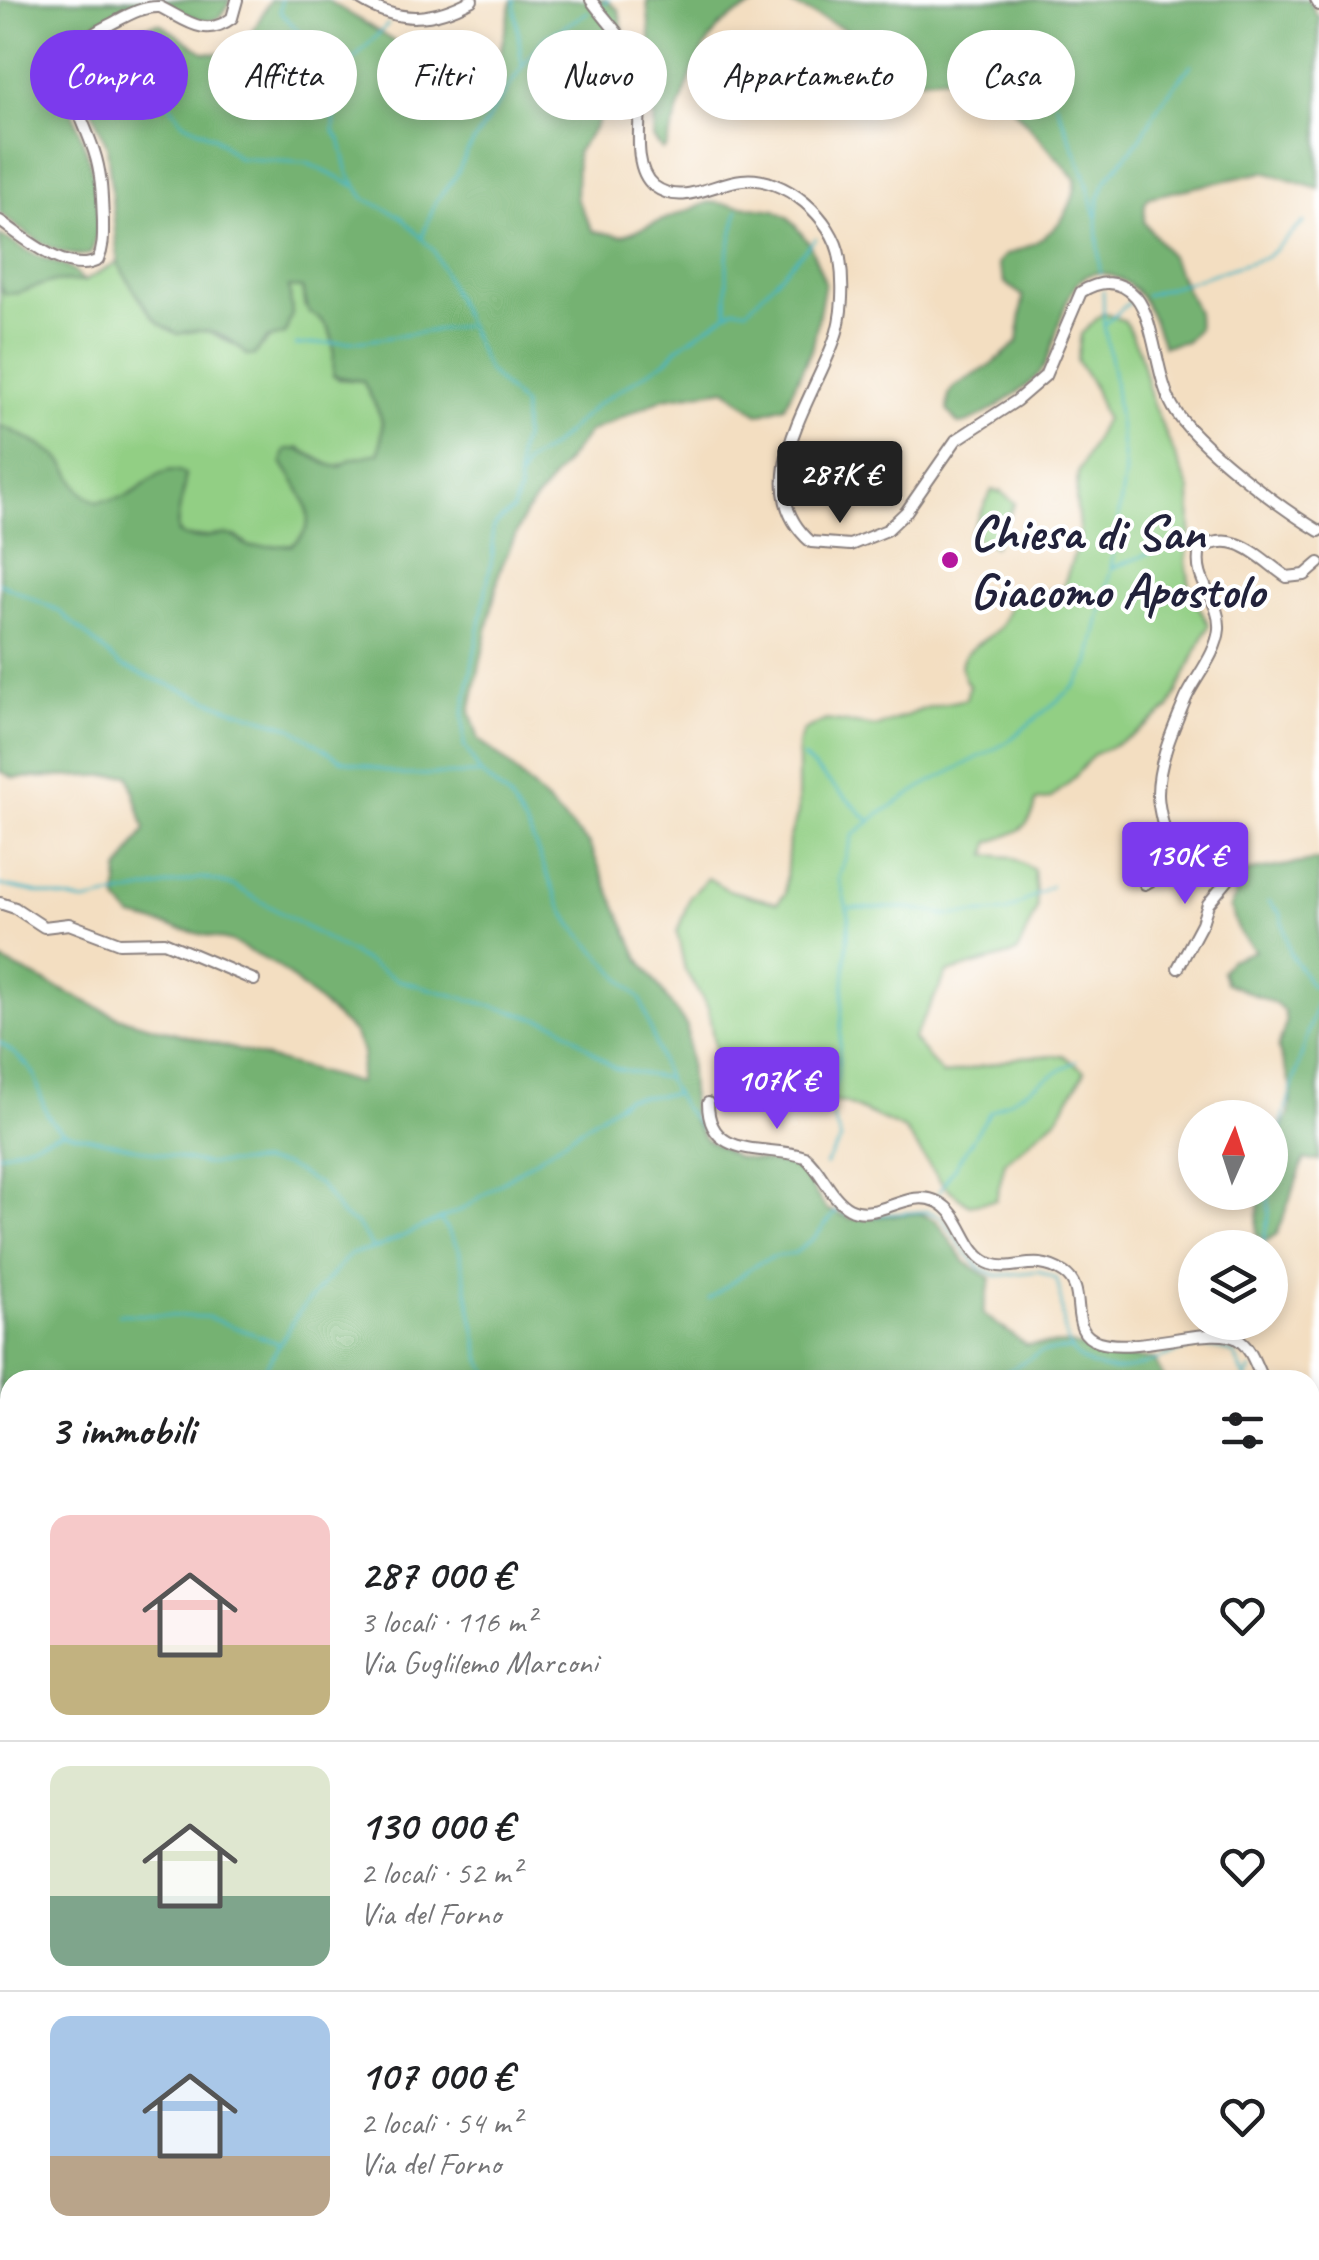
<!DOCTYPE html>
<html lang="it">
<meta charset="utf-8">
<style>
:root{--surface:#fff;--page:#f6f6f6;--text:#202124;--muted:#757577;--line:#e0e0e0;--accent:#7c3aed}
body{margin:0;font-family:Caveat,sans-serif;background:var(--page);color:var(--text);height:100vh;display:flex;flex-direction:column;font-size:38px;white-space:nowrap}
*{box-sizing:border-box;margin:0}
p{font-size:32px;color:var(--muted)}
.icon{flex:none;width:55px;height:55px;fill:none;stroke:currentColor;stroke-width:2;stroke-linecap:round;stroke-linejoin:round}
.map{position:relative;flex:1;overflow:hidden}
.panel{position:absolute;left:0px;top:1370px;width:1320px;height:890px;display:flex;flex-direction:column;background:var(--surface);border-radius:30px 30px 0 0;box-shadow:0 5px 15px #0003}
.panel>*{flex:none}
.guide{position:absolute;left:30px;top:30px;width:1260px;height:90px;display:flex;gap:20px}
.needle{width:65px;rotate:3deg}
.controls{position:absolute;left:1178px;top:1100px;display:grid;gap:20px}
.controls a{display:grid;place-items:center;width:110px;height:110px;border-radius:50%;background:var(--surface);box-shadow:0 5px 15px #0003;font-size:50px}
.price{position:absolute;translate:-50% -85px;padding:0 22px;border-radius:10px;background:var(--accent);color:#fff;font-size:32px;line-height:65px;filter:drop-shadow(0 2px 5px #0008)}
.price::after{content:'';position:absolute;left:50%;top:60px;width:30px;height:22px;margin-left:-15px;background:inherit;clip-path:polygon(0 0,100% 0,50% 100%)}
.price.on{background:#222;color:#fff}
ul{padding:0;list-style:none}
li{display:flex;align-items:center;gap:30px;height:250px;padding:0 50px}
li+li{border-top:2px solid var(--line)}
li span{display:grid;place-items:center;flex:none;width:280px;height:200px;border-radius:20px;color:#555}
li>.icon{margin-inline-start:auto}
span .icon{width:120px;height:120px;fill:#fffc;stroke-width:1}
li b{font-size:42px}
h2{display:flex;justify-content:space-between;align-items:center;height:120px;padding:0 50px;font-size:42px}
.tag{padding:0 35px;border-radius:45px;background:var(--surface);box-shadow:0 5px 15px #0003;font-size:35px;line-height:90px}
.tag.on{background:var(--accent);color:#fff}
.map>svg:first-child{display:block}
</style>
<div class="map">
<svg width="1319" height="2260" viewBox="0 0 1319 2260">
<rect width="100%" height="100%" fill="#fff"/>
<filter id="ink" filterUnits="userSpaceOnUse"><feTurbulence type="fractalNoise" baseFrequency=".01" numOctaves="2"/><feDisplacementMap in="SourceGraphic" scale="20" xChannelSelector="R" yChannelSelector="G"/><feConvolveMatrix kernelMatrix="1 2 1 2 8 2 1 2 1" color-interpolation-filters="sRGB"/></filter>
<filter id="wash" filterUnits="userSpaceOnUse"><feTurbulence type="fractalNoise" baseFrequency=".0048" numOctaves="4" result="noise"/><feDisplacementMap in="SourceGraphic" scale="40" xChannelSelector="R" yChannelSelector="G"/><feGaussianBlur stdDeviation="2.25" result="paint"/><feColorMatrix in="noise" values="0 0 0 0 0 0 0 0 0 0 0 0 0 0 0 0 0 1.4 0 .05"/><feComposite in="paint" operator="in"/></filter>
<g filter="url(#wash)">
<rect width="100%" height="100%" fill="#f3dec1"/>
<g fill="#92cf84" stroke="#5a7860" stroke-width="2.5">
<path d="M118 262C120 269 149 314 156 320 161 326 171 330 178 334L204 329 254 355 292 314 289 286 302 288 305 307C339 329 332 345 338 379L363 381C380 418 386 412 379 453L333 467 299 448 282 462C298 488 327 521 292 546L250 547 236 536 183 537C170 524 179 503 185 487L161 473 124 498 97 502C71 489 77 479 62 461 55 452 10 428 0 426V285L5 293H18L50 282 84 281Z"/>
<path d="M1103 313 1125 321 1139 350 1152 402 1190 490 1191 531 1186 561 1191 593 1209 625 1169 709 1134 735 1093 755 1070 782 1050 799 1036 801C1033 828 1013 835 990 842L987 855 1011 857 1034 870 1037 908 1017 953 947 973 913 1039 943 1075 1022 1057 1063 1055 1085 1071 1058 1117 1005 1162 996 1200 969 1205 943 1185 905 1130 845 1103 769 1095 728 1084 716 1056 708 1008 685 970 677 932 690 897 708 878 728 890 777 903 785 894 789 839 798 813V744L803 731 826 720 877 727 926 708 966 699 969 686C944 649 987 646 1002 624 1006 617 1008 607 1011 600L1063 587 1080 537 1076 499 1078 473 1105 419 1092 384 1077 361 1081 334Z"/>
<path d="M992 490 999 493 1000 491 1015 503 994 546 969 536Z"/>
</g>
<g fill="#75b272" stroke="#4c6a56" stroke-width="2.5">
<path d="M0 0H147C0 49 95 113 97 208 98 224 98 239 90 254 62 262 21 231 0 213Z"/>
<path d="M158 0H230C216 43 182 7 158 0Z"/>
<path d="M270 0H327L399 44 406 82 416 110 429 117 470 111 491 93 512 0H605L619 10 628 56 595 127 577 151 576 198 593 231 622 236 709 202 775 210 789 218 809 243 825 282 813 346 785 406 758 414 726 389 664 398 589 432 525 514 500 570 470 712 479 740 504 760 589 844 639 958 687 1027 693 1121 705 1139 737 1157 798 1167 826 1209 851 1219 920 1213 937 1221 965 1262 991 1278 983 1314 1026 1345 1071 1344 1115 1357 1154 1359 1164 1380H10V1921L0 1917V960L118 1017 358 1083 363 1052 353 1032 279 967 232 942 132 917 117 901 119 871 145 829 129 775 14 778 0 771V426C10 428 55 452 62 461 77 479 71 489 97 502 107 500 119 500 129 495 147 486 164 461 185 474 186 495 175 512 178 533 195 544 210 533 228 535 238 536 241 543 250 547L292 545C326 521 298 488 282 462L285 450C305 444 319 466 340 467L351 459 379 453C387 413 380 418 363 381L333 376C334 350 338 324 309 313L302 288 289 287 292 314 285 334 266 339 254 355 248 356C228 335 206 325 178 334 171 330 161 326 156 320 149 314 120 269 118 262L107 146 85 93 80 62 113 33 159 23 205 53 240 55Z"/>
<path d="M647 0H765C751 8 727 17 717 30 690 64 681 108 666 147L662 150 653 138 654 83Z"/>
<path d="M782 0H1308L1319 18V189L1264 172 1149 197 1145 203 1144 222 1170 256 1197 312 1198 328 1187 341 1163 346C1151 315 1145 286 1110 275 1061 259 1061 344 1041 371 1030 386 975 425 958 424L947 410 949 394 954 387 991 365 1018 342 1023 296 1005 283 998 264C1003 254 1006 255 1017 251 1051 238 1073 216 1076 179L1000 94 969 75 900 81 845 29Z"/>
<path d="M0 235 31 253 72 269 84 281 50 282 18 293 5 294 0 285Z"/>
<path d="M1319 860V1161L1304 1160 1277 1234 1266 1241 1256 1235 1260 1193 1270 1192V1148L1289 1115 1292 1090 1278 1048 1286 1023 1284 1011 1274 1003 1226 983 1222 971 1230 960 1255 951 1239 932 1230 907 1246 872Z"/>
<path d="M1310 1456 1319 1457V1519L1315 1526 1319 1547V2260H495L494 2250H1310Z"/>
<path d="M10 2061V2120L0 2125V2067Z"/>
</g>
<g fill="none" stroke-linecap="round" stroke-linejoin="round">
<g stroke="#48b6c2" stroke-width="2.5">
<path d="M281 0 280 12 301 34 335 104 334 132 340 139 348 173 365 199 400 216 434 251 488 371 523 406V440L518 453 519 491 513 510C494 526 490 523 493 552L463 716 464 745 481 774 509 798 530 833 560 905 572 925 641 1000 666 1078 681 1105 702 1129 718 1140"/>
<path d="M514 0 522 65"/>
<path d="M604 3 609 0"/>
<path d="M114 66 130 72 168 102 183 122 214 137 238 158 307 163 355 186"/>
<path d="M328 86 388 24"/>
<path d="M1056 103 1085 176 1096 216"/>
<path d="M422 237 436 201 456 176 467 152 522 67 544 39 588 12"/>
<path d="M1100 274 1097 222 1099 198 1105 182 1140 139 1159 105 1191 65"/>
<path d="M1146 295 1267 257 1304 222"/>
<path d="M727 311V257L738 210"/>
<path d="M1105 324 1132 300"/>
<path d="M296 345 365 341 464 326"/>
<path d="M520 478 526 463 551 447 596 405 667 360 677 348 735 308 747 310 816 238"/>
<path d="M1112 568 1184 540"/>
<path d="M0 583 59 611 121 666 229 708 291 727 341 760 403 775 480 774"/>
<path d="M803 757 869 820"/>
<path d="M0 885 84 902 202 878 234 886 398 980 558 1024 614 1068 664 1078"/>
<path d="M1268 901 1281 914 1290 953 1311 985 1319 988"/>
<path d="M850 908H909L948 915 1006 912 1051 886"/>
<path d="M0 1042C10 1051 30 1064 35 1076 43 1099 42 1118 64 1132L205 1164 261 1162 284 1165 320 1185 343 1217 356 1224 373 1248"/>
<path d="M0 1154 63 1132"/>
<path d="M763 1155C791 1161 805 1166 823 1189"/>
<path d="M1270 1162 1319 996"/>
<path d="M825 1165 841 1140 829 1106 837 1078 849 917 839 877 853 835 881 813 923 786 1006 743 1074 687 1089 665 1111 568 1125 472 1113 372 1104 325 1103 291"/>
<path d="M938 1193 990 1112 1076 1061"/>
<path d="M835 1203 845 1213 857 1215"/>
<path d="M875 1215 926 1211 942 1217 967 1254 981 1268 997 1276 1039 1271 1056 1279C1066 1302 1058 1330 1074 1353 1079 1361 1090 1365 1100 1368 1133 1377 1158 1356 1189 1349 1205 1345 1219 1347 1234 1354L1246 1380"/>
<path d="M440 1219 459 1249 481 1361 494 1380"/>
<path d="M1262 1248 1269 1214 1268 1192"/>
<path d="M709 1299 757 1264 773 1257 795 1253 816 1236 839 1208"/>
<path d="M118 1314 207 1317 278 1343"/>
<path d="M1246 1379 1251 1369"/>
<path d="M258 1380 298 1313 350 1254 374 1249 463 1209 626 1098 674 1094"/>
<path d="M992 1380 1041 1352 1071 1349"/>
<path d="M1310 1460 1319 1459"/>
<path d="M0 1502 10 1505"/>
<path d="M0 1597 10 1594"/>
<path d="M626 2250 637 2260"/>
<path d="M1236 2250 1240 2260"/>
<path d="M1118 2258 1119 2260"/>
<path d="M106 2260 120 2250"/>
<path d="M854 2260 857 2250"/>
</g>
</g>
</g>
<g filter="url(#ink)">
<g fill="none" stroke-linecap="round" stroke-linejoin="round">
<g stroke="#c9b8a6" stroke-width="14" stroke-dasharray="14 7" stroke-linecap="butt">
<path d="M1310 1573 1319 1572"/>
<path d="M0 2210 10 2206"/>
<path d="M77 2250 78 2260"/>
</g>
<g stroke="#8a807e" stroke-width="14">
<g id="minor">
<path d="M361 0C400 24 433 21 472 0"/>
<path d="M591 0C605 20 631 45 638 68 647 100 626 164 654 186 682 207 713 183 742 180 784 175 834 218 840 259 844 284 843 317 834 341 812 402 747 487 811 542L850 545 887 530 906 512 956 440 1016 401 1045 376 1081 292C1100 280 1120 279 1136 297 1155 320 1156 378 1173 407 1193 443 1282 509 1319 531"/>
<path d="M1316 0 1319 5"/>
<path d="M0 221C23 237 69 277 98 260 104 247 103 235 103 221 102 197 102 175 94 151 77 100 41 58 109 25 125 17 141 6 160 7 185 19 204 39 232 18L237 0"/>
<path d="M1168 871 1176 878 1204 874 1224 859 1239 858 1233 874 1208 904 1202 923 1178 968"/>
<path d="M1145 884 1168 871 1171 862C1169 839 1158 816 1158 794 1158 762 1174 727 1186 698 1196 677 1217 653 1219 629 1221 599 1192 583 1200 549 1235 527 1260 559 1287 577L1305 575 1319 563"/>
<path d="M0 903 15 908 44 927 69 924 119 943 164 942 254 980"/>
<path d="M708 1103C708 1162 770 1144 805 1157 822 1171 830 1198 849 1208 877 1223 908 1187 938 1202 964 1215 965 1255 991 1264 1015 1273 1034 1253 1064 1273 1090 1290 1065 1332 1099 1342 1138 1354 1218 1322 1240 1341 1252 1350 1256 1367 1263 1380"/>
<path d="M1310 1447H1319"/>
</g>
</g>
<g stroke="#8a807e" stroke-width="18">
<g id="highway">
<path d="M0 2163 10 2162"/>
<path d="M0 2179 10 2176"/>
<path d="M0 2222 10 2217"/>
<path d="M66 2250 67 2260"/>
</g>
</g>
<use href="#minor" stroke="#fff" stroke-width="10"/>
<use href="#highway" stroke="#fff" stroke-width="14"/>
</g>
</g>
<circle fill="#b5179e" stroke="#fff" stroke-width="4" cx="950" cy="560" r="10"/>
<g text-anchor="middle" stroke-width="8" stroke-linejoin="round" paint-order="stroke">
<g font-size="50" font-weight="bold" fill="#22223b" stroke="#fff" text-anchor="start">
<text x="970" y="549">Chiesa di San<tspan x="970" dy="58">Giacomo Apostolo</tspan></text>
</g>
</g>
</svg>
<div class="controls">
<a><svg class="needle" viewBox="-14 -14 28 28"><path d="M0-13l5 13h-10z" fill="#e53935"/><path d="M0 13l5-13h-10z" fill="#757577"/></svg></a>
<a><svg class="icon" aria-label="layers" viewBox="0 0 24 24"><path d="M12 4l9 5-9 5-9-5zM3 14l9 5 9-5"/></svg></a>
</div>
<b class="price on" style="left:840px;top:526px">287K €</b>
<b class="price" style="left:1185px;top:907px">130K €</b>
<b class="price" style="left:777px;top:1132px">107K €</b>
<div class="guide">
<a class="tag on">Compra</a>
<a class="tag">Affitta</a>
<a class="tag">Filtri</a>
<a class="tag">Nuovo</a>
<a class="tag">Appartamento</a>
<a class="tag">Casa</a>
</div>
<section class="panel">
<h2>3 immobili<svg class="icon" aria-label="filters" viewBox="0 0 24 24"><path d="M4 7h16M4 17h16"/><circle cx="9" cy="7" r="2"/><circle cx="15" cy="17" r="2"/></svg></h2>
<ul>
<li><span style="background:linear-gradient(#f6c9c9 65%,#c2b280 0)"><svg class="icon" aria-label="home" viewBox="0 0 24 24"><path d="M3 11l9-7 9 7M6 9v11h12V9"/></svg></span><div><b>287 000 €</b><p>3 locali · 116 m²</p><p>Via Guglilemo Marconi</p></div><svg class="icon" aria-label="heart" viewBox="0 0 24 24"><path d="M12 20l-8-8c-3-5 5-10 8-4 3-6 11-1 8 4z"/></svg></li>
<li><span style="background:linear-gradient(#dfe7d0 65%,#7fa58c 0)"><svg class="icon" aria-label="home" viewBox="0 0 24 24"><path d="M3 11l9-7 9 7M6 9v11h12V9"/></svg></span><div><b>130 000 €</b><p>2 locali · 52 m²</p><p>Via del Forno</p></div><svg class="icon" aria-label="heart" viewBox="0 0 24 24"><path d="M12 20l-8-8c-3-5 5-10 8-4 3-6 11-1 8 4z"/></svg></li>
<li><span style="background:linear-gradient(#a9c7e8 70%,#b9a48a 0)"><svg class="icon" aria-label="home" viewBox="0 0 24 24"><path d="M3 11l9-7 9 7M6 9v11h12V9"/></svg></span><div><b>107 000 €</b><p>2 locali · 54 m²</p><p>Via del Forno</p></div><svg class="icon" aria-label="heart" viewBox="0 0 24 24"><path d="M12 20l-8-8c-3-5 5-10 8-4 3-6 11-1 8 4z"/></svg></li>
</ul>
</section>
</div>
